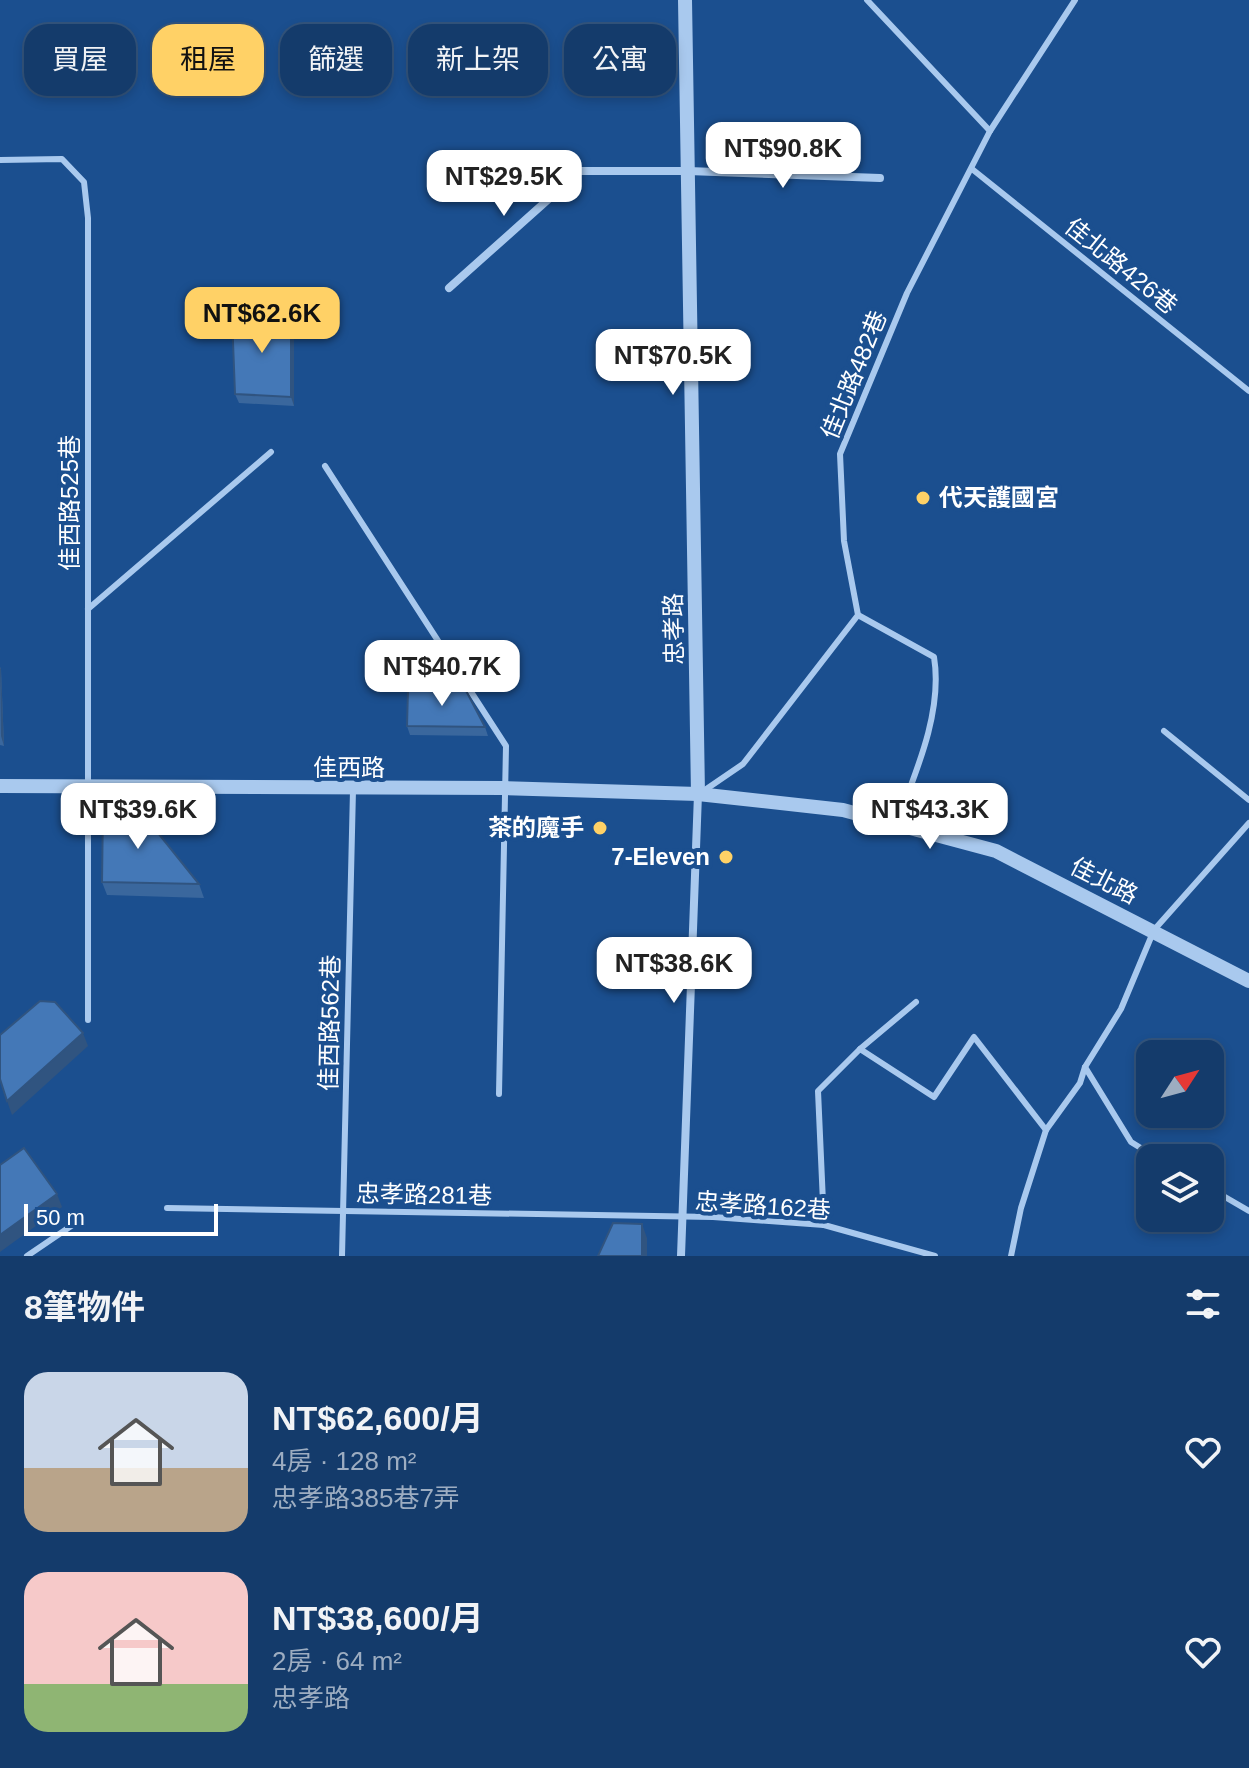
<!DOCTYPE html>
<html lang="zh-TW">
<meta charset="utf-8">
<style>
:root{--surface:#143b6b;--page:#214673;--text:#f1f3f6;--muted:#9dadc1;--line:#33557e;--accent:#ffd166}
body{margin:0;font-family:Arial,"Noto Sans TC",sans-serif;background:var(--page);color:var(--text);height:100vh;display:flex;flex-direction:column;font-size:30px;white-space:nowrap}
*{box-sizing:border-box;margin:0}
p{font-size:26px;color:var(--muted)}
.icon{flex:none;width:44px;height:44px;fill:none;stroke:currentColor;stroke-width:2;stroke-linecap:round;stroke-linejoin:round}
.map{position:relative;height:1256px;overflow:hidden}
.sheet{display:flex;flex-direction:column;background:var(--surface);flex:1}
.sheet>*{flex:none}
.hud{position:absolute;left:24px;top:24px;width:800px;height:72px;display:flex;gap:16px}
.needle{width:52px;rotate:54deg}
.tools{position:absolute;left:1136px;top:1040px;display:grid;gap:16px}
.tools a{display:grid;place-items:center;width:88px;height:88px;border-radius:16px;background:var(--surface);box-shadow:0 4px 12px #0003,0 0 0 2px var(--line);font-size:40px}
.scale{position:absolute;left:24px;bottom:20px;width:194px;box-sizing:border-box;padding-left:8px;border:4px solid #fff;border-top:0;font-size:22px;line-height:28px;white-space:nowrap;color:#fff;-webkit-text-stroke:6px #1b4f8f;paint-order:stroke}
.price{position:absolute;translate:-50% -68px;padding:0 18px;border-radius:16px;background:#fff;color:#222;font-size:26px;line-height:52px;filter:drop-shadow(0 2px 4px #0008)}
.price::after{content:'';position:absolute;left:50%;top:48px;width:24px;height:18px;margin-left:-12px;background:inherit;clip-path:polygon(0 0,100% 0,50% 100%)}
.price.current{background:var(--accent);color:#111}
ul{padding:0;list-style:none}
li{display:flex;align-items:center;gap:24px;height:200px;padding:0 24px}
li span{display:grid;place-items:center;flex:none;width:224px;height:160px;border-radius:24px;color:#555}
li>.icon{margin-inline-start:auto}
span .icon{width:96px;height:96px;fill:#fffc;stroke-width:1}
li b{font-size:34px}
h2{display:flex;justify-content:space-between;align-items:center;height:96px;padding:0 24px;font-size:34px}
.tag{padding:0 28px;border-radius:24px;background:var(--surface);box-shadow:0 4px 12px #0003,0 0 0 2px var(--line);font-size:28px;line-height:72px}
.tag.current{background:var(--accent);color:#111}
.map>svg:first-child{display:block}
</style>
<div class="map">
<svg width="1249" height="1256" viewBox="0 0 1249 1256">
<rect width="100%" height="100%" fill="#1b4f8f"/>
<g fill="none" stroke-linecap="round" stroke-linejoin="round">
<g stroke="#a9c9ee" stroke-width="6">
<path d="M867 0 990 131"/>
<path d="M0 160 62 159 84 182 88 218V1020"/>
<path d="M972 169 1249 391"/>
<path d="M325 466 506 746 499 1094"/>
<path d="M88 609 271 452"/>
<path d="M858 615 934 657C943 711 916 772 897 822"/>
<path d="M1164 731 1249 800"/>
<path d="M702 792 743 764 858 615 844 541 840 454 907 293 990 131 1075 0"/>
<path d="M860 1049 934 1097 974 1037 1046 1130"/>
<path d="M1085 1067 1131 1142 1157 1158"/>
<path d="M1210 1190 1213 1192"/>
<path d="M1225 1197 1249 1211"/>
<path d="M167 1208 713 1217 824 1225 935 1256"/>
<path d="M824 1225 818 1091 860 1049 916 1002"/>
<path d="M27 1256 77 1222"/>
<path d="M342 1256 353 790"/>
<path d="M1011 1256 1021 1208 1046 1130 1080 1083 1085 1067 1121 1009 1154 930 1249 823"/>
</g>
<g stroke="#a9c9ee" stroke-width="8">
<path d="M510 171H688L880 178"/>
<path d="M449 288 580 171"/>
<path d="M681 1256 698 794"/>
</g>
<g stroke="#a9c9ee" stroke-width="14">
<path d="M685 0 698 794"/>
<path d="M0 786 503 788 698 794 843 810 996 851 1249 981"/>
</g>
</g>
<g fill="#3a679d">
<path d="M291 315 294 324V406L239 403 235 394Z"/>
<path d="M0 667 1 669 4 746 0 745Z"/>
<path d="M407 726 485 727 488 736 410 735Z"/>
<path d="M102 882 199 884 204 898 107 895Z"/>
</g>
<g fill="#305480">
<path d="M291 315 294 324V406L291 397Z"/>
<path d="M0 667 1 669 4 746 1 736Z"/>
<path d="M83 1033 88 1046 12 1115 7 1101Z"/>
<path d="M57 1194 62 1207 0 1252V1235Z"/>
<path d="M642 1224 647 1238V1256H642Z"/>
</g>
<g fill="#4478b7" stroke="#305480" stroke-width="2">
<path d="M291 315V397L235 394 232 316Z"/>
<path d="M463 685 485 727 407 726 408 689Z"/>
<path d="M103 807 138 808 199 884 102 882Z"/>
<path d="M40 1001 55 1002 83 1033 7 1101 0 1079V1035Z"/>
<path d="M24 1148 57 1194 0 1235V1165Z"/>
<path d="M613 1223 642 1224V1256H598Z"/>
</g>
<g fill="#ffd166" stroke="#1b4f8f" stroke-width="3">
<circle cx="923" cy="498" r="8"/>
<circle cx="600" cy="828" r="8"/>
<circle cx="726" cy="857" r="8"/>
</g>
<g text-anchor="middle" stroke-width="8" stroke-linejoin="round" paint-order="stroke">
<g font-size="24" fill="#fff" stroke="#1b4f8f">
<text transform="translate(1121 266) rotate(39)" y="8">佳北路426巷</text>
<text transform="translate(854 375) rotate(-68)" y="8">佳北路482巷</text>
<text transform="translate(70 503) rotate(-90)" y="8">佳西路525巷</text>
<text transform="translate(674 629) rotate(-91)" y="8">忠孝路</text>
<text x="349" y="776">佳西路</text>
<text transform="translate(1104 881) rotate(27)" y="8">佳北路</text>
<text transform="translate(330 1023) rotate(-89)" y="8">佳西路562巷</text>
<text transform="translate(424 1195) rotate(1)" y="8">忠孝路281巷</text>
<text transform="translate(763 1206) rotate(4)" y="8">忠孝路162巷</text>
</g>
<g font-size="24" font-weight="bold" fill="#fff" stroke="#1b4f8f" text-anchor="end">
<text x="939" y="506" text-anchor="start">代天護國宮</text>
<text x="584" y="836">茶的魔手</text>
<text x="710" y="865">7-Eleven</text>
</g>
</g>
</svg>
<div class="tools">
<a><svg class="needle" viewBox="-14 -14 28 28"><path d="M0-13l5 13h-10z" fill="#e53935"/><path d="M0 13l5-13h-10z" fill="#9dadc1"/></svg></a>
<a><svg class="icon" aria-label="layers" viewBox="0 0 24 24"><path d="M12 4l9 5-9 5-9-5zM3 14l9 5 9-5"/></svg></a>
</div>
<div class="scale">50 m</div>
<b class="price" style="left:783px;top:190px">NT$90.8K</b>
<b class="price" style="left:504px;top:218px">NT$29.5K</b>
<b class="price current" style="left:262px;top:355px">NT$62.6K</b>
<b class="price" style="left:673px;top:397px">NT$70.5K</b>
<b class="price" style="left:442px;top:708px">NT$40.7K</b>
<b class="price" style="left:138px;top:851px">NT$39.6K</b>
<b class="price" style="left:930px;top:851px">NT$43.3K</b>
<b class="price" style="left:674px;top:1005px">NT$38.6K</b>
<div class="hud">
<a class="tag">買屋</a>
<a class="tag current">租屋</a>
<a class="tag">篩選</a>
<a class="tag">新上架</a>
<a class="tag">公寓</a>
</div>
</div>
<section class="sheet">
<h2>8筆物件<svg class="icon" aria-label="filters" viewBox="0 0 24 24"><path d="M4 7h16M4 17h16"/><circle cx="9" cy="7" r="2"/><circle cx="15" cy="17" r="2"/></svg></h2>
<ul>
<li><span style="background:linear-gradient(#c9d6e8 60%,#b9a48a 0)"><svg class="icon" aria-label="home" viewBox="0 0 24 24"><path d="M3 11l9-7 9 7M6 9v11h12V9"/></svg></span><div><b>NT$62,600/月</b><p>4房 · 128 m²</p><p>忠孝路385巷7弄</p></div><svg class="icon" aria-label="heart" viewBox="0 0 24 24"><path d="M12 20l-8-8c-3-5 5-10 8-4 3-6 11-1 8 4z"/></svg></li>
<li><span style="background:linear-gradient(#f6c9c9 70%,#8fb573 0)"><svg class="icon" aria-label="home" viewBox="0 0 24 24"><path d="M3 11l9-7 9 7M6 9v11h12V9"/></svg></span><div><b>NT$38,600/月</b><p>2房 · 64 m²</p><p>忠孝路</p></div><svg class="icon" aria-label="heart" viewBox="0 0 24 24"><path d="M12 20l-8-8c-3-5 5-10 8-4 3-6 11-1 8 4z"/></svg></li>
</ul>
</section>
